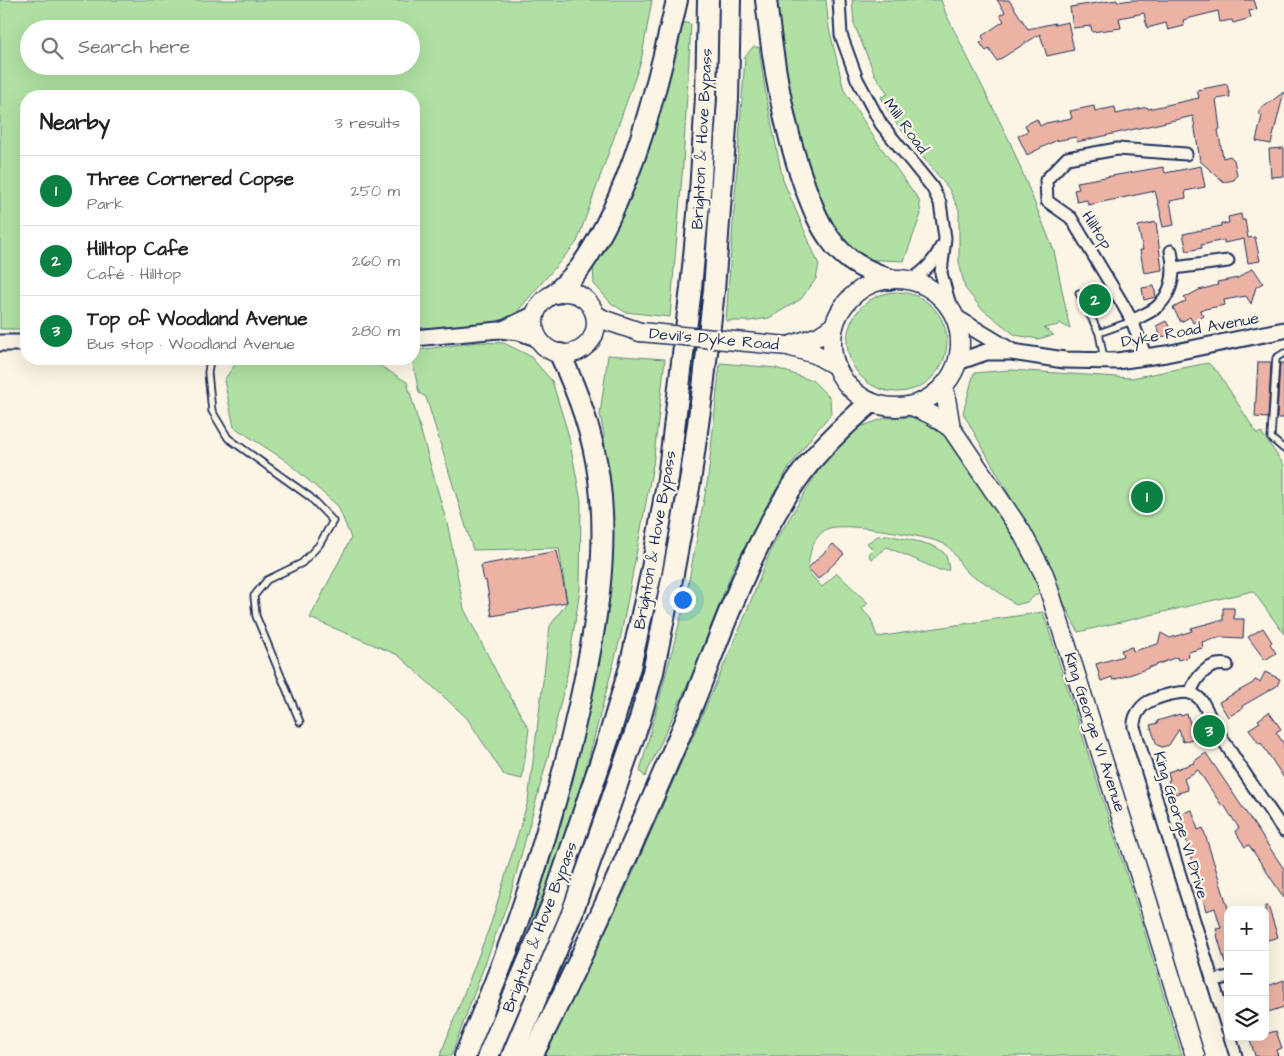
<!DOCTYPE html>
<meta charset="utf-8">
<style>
:root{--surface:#fff;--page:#f6f6f6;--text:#222;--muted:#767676;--line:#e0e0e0;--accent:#0b8043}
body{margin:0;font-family:"Architects Daughter",sans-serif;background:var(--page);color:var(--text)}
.controls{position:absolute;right:15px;bottom:15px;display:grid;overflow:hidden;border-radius:10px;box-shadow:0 5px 20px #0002}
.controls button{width:45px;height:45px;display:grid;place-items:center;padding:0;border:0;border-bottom:1px solid var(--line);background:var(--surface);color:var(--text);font:25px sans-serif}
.you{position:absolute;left:682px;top:599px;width:18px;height:18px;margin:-12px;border:4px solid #fff;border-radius:50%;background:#1a73e8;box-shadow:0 0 0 8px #1a73e833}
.badge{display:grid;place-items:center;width:32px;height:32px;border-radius:50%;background:var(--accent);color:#fff;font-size:16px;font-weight:700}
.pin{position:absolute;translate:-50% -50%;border:2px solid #fff;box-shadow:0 1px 5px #0006}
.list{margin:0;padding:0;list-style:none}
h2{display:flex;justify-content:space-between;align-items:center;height:65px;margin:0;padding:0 20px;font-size:21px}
h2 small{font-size:16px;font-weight:400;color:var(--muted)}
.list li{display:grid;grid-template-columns:32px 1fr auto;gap:15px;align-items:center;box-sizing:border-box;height:70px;padding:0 20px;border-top:1px solid var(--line)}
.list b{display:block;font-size:19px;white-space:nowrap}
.list p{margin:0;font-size:16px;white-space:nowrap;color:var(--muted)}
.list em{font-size:16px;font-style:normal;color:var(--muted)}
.icon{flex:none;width:28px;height:28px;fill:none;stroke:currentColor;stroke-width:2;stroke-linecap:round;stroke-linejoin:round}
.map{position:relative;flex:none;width:1284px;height:1056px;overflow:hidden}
.search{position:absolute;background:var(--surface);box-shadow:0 5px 20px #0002;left:20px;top:20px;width:400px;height:55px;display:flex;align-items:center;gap:12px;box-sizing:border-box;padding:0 18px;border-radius:28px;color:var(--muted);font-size:19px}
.panel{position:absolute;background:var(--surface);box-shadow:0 5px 20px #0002;left:20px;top:90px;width:400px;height:275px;border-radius:20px}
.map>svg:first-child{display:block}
.green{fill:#b0e1a2;stroke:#668880;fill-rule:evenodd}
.building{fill:#ecb3a5;stroke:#1b2f5e}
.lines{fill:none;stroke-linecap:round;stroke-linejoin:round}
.lane-casing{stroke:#1b2f5e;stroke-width:9}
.street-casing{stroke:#1b2f5e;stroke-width:15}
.secondary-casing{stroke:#1b2f5e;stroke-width:19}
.primary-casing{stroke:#1b2f5e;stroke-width:21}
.highway-casing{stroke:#1b2f5e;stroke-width:24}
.lane{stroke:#fcf5e5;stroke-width:5.5}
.street{stroke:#fcf5e5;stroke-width:11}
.secondary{stroke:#fcf5e5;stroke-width:15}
.primary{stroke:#fcf5e5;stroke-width:18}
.highway{stroke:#fcf5e5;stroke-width:20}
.primary-bridge-casing{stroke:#1b2f5e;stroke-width:21;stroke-linecap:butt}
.primary-bridge{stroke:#fcf5e5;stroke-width:18}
.labels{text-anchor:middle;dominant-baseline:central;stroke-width:4.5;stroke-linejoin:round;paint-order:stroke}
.street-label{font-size:16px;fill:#1b2f5e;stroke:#fcf5e5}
</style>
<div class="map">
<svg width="1284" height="1056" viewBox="0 0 1284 1056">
<rect width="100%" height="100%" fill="#fcf5e5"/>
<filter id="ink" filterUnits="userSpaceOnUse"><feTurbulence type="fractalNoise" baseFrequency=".02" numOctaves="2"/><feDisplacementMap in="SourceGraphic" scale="10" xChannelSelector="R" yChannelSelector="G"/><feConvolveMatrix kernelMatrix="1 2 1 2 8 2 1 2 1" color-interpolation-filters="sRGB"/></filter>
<g filter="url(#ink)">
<g class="green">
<path d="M0 0H652L641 61 577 242 508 322 451 327 414 328V96H26V329H0ZM29 29H411V66H29Z"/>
<path d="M775 0H826L829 28 844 90 875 139 919 200 921 214 904 261 859 259 826 217 796 135 779 52Z"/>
<path d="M852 0H941L946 14 1010 142 1054 251 1070 329 1060 323 1059 325 1044 328 1054 335 1038 339 1015 335 981 308 965 288 959 262V210L949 189 892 118 881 97 888 94 875 75 854 24Z"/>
<path d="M677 21 691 24 683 164 670 317 625 312 611 303 594 284 593 265Z"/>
<path d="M753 47H759L766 96 783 180 819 265 816 279 801 299 769 318 750 321H726L745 57Z"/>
<circle cx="897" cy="342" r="50"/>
<path d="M478 342 504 343 530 356 552 381 568 433 581 501 580 589 567 675 548 757 510 896 451 1056H440L491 923 528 801 550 626 567 602 559 548 473 550 426 397 419 393 412 359H414L417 350Z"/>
<path d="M608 355 665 359 653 465 621 635 584 776 546 888 522 943 518 939 611 530 604 435 600 414Z"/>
<path d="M239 359H279L377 364 407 382 448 527 464 609 499 677 529 729 522 779 504 775 467 718 398 655 310 618 351 538 338 506 285 460 234 427 224 380Z"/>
<path d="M720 363 776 368 813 381 830 398 831 414 816 431 788 469 734 567 692 675 645 777 640 771 685 602 708 478Z"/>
<path d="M1208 363 1218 372 1257 434 1261 432 1284 465V634L1253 591 1078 632 1023 519 963 413 974 373 1011 370 1132 378Z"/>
<path d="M910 417 930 422 944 433 1021 543 1043 592 1038 593 1027 602 1016 605C1005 597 994 588 982 581 977 578 972 577 968 573 959 565 954 549 944 544 929 536 841 521 827 529 811 538 809 555 808 572L822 587 837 573 868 603 862 609 871 619 877 637 1043 612 1136 904 1182 1056H545L630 880 741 626 772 547 818 471 841 440 857 428 885 418Z"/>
<path d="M888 535C902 539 931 542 942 551 948 556 948 564 949 570H939L887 547 872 559 870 558 869 554 873 550 867 543 878 536Z"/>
</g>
<g class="building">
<path d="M997 0H1009L1028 29 1055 23 1054 25 1068 22 1074 50 1047 56 1040 34 997 61 989 49 986 51 980 43 984 40 982 36 1004 21 1000 15 1005 12Z"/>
<path d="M1117 0V2L1132 0H1254L1257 9 1249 11 1251 18 1233 23 1232 20 1220 22 1218 11 1183 20 1184 26 1168 30 1166 23 1147 28 1144 13 1119 18 1121 28 1092 32 1091 26 1073 28 1070 7Z"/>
<path d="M1227 84 1230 97 1216 99 1220 129 1218 130 1223 158 1230 156 1234 160 1237 175 1234 180 1224 182 1200 161 1193 116 1077 142 1076 137 1055 141 1027 155 1018 136 1028 131 1025 125 1037 119 1040 126 1046 123 1072 118 1070 111 1094 106 1095 111 1115 107 1116 114 1147 107 1148 109 1199 98 1197 90Z"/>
<path d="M1284 92 1271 144 1256 141 1262 116 1258 113 1262 108Z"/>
<path d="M1284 148V176L1271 177 1269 149Z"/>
<path d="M1201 166 1205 187 1185 191 1186 198 1170 201 1174 225 1163 227 1160 214H1161L1155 191 1088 205 1087 200 1077 202 1074 190 1079 189 1077 182 1163 167 1165 173Z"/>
<path d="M1241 214 1242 220H1245L1248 238 1255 237 1260 261 1248 263 1244 239 1224 243V240L1201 245 1202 248 1187 251 1183 234 1221 226V224L1229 223 1228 217Z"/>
<path d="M1156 222 1162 270 1144 273 1140 250H1143L1138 226Z"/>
<path d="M1253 268 1263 283 1256 287 1251 304 1246 296 1224 300 1225 305 1200 310 1204 316 1193 323 1190 317 1181 322 1173 308 1186 301 1184 298 1199 290 1218 285 1217 282 1238 278Z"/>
<path d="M1154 286 1156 297 1144 300 1142 288Z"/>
<path d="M1096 289 1105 305 1093 311 1085 295Z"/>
<path d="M1166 321 1172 332 1162 338 1156 326Z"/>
<path d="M1258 362H1271L1268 418 1255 417Z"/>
<path d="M1280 363H1284V418H1277Z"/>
<path d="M833 544 844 554 818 579 808 568Z"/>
<path d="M557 551 567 602 492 616 486 580 484 581 481 565Z"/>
<path d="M1223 608H1234V619H1244L1243 638 1222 637 1202 642 1203 648 1188 652 1189 657 1178 660 1177 657 1135 673 1113 680 1112 677 1101 681 1096 664 1123 656 1121 650 1132 647 1133 651 1158 644 1161 633 1170 638 1192 631 1191 628 1217 621H1223Z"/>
<path d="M1263 628 1272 642 1270 644 1276 653 1265 660 1248 637Z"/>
<path d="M1265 672 1280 679 1277 686 1242 706 1243 708 1228 717 1219 702 1253 683 1255 680 1260 682Z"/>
<path d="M1269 712 1281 729 1276 732 1284 744V778L1261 743 1259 744 1249 729 1260 722 1258 720Z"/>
<path d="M1180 714 1181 716 1187 714 1195 738 1183 742 1179 729 1169 745 1162 747 1157 745 1150 725 1158 723 1157 721Z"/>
<path d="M1206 753 1284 869V898L1249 845 1245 847 1235 831 1239 828 1224 805 1222 806 1198 770 1184 779 1188 790 1172 795 1168 781 1170 780 1168 772 1194 763 1193 762Z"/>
<path d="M1192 810 1198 830 1203 828 1228 908V962L1225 963 1217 935 1218 934 1216 929 1221 928 1215 908 1206 911 1197 875 1178 814Z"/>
<path d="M1265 906H1268L1278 937 1265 941Z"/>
<path d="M1284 980V1007L1265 1013V987Z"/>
<path d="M1276 1031 1282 1048 1276 1050 1278 1056H1255L1249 1037H1265V1034Z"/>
</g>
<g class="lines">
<g class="lane-casing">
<g id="lane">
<path d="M1079 293 1099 333 1104 359"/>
<path d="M1099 333 1132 321"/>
<path d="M1284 353 1276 358 1271 438 1284 449"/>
<path d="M210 359 208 373 212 411 228 438 310 497 333 521 319 545 302 563 267 580 254 596 256 616 300 722"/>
</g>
</g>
<g class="street-casing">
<g id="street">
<path d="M839 0 841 35 857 79 881 124 932 187 940 203 945 238 941 273 951 309"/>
<path d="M1174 268 1228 261"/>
<path d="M911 280C925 271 934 262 941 247"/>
<path d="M1132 321C1140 316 1153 312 1159 305 1174 290 1175 270 1171 251"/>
<path d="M1146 357 1132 321 1122 303 1071 218 1047 201 1046 180 1067 158 1117 149 1186 154"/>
<path d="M1190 693C1196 677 1208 662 1227 665"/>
<path d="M1212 981 1228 977"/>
<path d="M1228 1030 1134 727C1133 717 1140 707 1148 702 1158 697 1183 689 1193 694 1204 699 1207 712 1212 722 1234 759 1259 795 1284 831"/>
<path d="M1230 1037 1236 1056"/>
</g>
</g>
<g class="secondary-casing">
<g id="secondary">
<path d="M955 317 1011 351"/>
<path d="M503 329 535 314"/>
<path d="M414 338 499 330 519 332 539 339"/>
<path d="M0 343H26"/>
<path d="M958 362 986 352H1012L1064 360 1117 361 1166 354 1284 330"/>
</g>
</g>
<g class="primary-casing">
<g id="primary">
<circle cx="896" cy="343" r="64"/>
<circle cx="565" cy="323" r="31"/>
<path d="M596 315 605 320 640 332"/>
<path d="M788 346 815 354 835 365"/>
<path d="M788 346 819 336 834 326"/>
<path d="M944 386 951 428 1021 531 1044 574 1144 889 1195 1056"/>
<path d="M912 406 932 415 951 428"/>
</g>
</g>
<g class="highway-casing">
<g id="highway">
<path d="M766 0C773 63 783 127 805 187 812 205 818 223 830 239 845 261 865 270 889 279"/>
<path d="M556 293C564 285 573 277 580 268 632 194 657 88 677 0"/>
<path d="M465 1056C482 1013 501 970 516 926 543 851 564 774 581 697 596 626 609 552 599 479 593 433 579 396 560 354"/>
<path d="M488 1056 552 905 609 737 630 667 651 574 668 478 691 288 700 193 706 97 708 0"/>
<path d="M512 1056 572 913 640 719 653 672 672 579 690 482 703 388 714 290 728 99 730 0"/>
<path d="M532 1056C588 947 637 835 685 723 721 638 748 545 804 470 823 445 846 424 870 403"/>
</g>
</g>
<use href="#lane" class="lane"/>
<use href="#street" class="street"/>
<use href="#secondary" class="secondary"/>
<use href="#primary" class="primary"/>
<use href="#highway" class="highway"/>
<g class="primary-bridge-casing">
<path id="primary-bridge" d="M640 332 788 346"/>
</g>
<use href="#primary-bridge" class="primary-bridge"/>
</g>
</g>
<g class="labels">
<g class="street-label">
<text transform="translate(906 126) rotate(54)">Mill Road</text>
<text transform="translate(702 139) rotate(-87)">Brighton &amp; Hove Bypass</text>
<text transform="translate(1097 230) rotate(57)">Hilltop</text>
<text transform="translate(1190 330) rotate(-10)">Dyke Road Avenue</text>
<text transform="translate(714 339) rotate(5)">Devil's Dyke Road</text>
<text transform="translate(655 540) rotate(-80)">Brighton &amp; Hove Bypass</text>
<text transform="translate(1095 732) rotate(72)">King George VI Avenue</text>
<text transform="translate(1181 825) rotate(73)">King George VI Drive</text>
<text transform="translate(540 927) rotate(-69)">Brighton &amp; Hove Bypass</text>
</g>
</g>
</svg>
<div class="controls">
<button>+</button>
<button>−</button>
<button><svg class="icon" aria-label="layers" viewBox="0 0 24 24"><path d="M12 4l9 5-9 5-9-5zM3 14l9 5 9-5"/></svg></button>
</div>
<div class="you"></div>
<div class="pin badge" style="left:1147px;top:497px">1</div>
<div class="pin badge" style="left:1095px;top:300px">2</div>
<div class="pin badge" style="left:1209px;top:731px">3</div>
<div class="search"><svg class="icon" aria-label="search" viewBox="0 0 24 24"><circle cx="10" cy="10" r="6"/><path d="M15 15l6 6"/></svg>Search here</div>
<section class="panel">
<h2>Nearby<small>3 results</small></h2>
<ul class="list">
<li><span class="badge">1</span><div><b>Three Cornered Copse</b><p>Park</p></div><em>250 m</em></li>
<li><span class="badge">2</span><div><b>Hilltop Cafe</b><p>Café · Hilltop</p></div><em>260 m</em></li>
<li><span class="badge">3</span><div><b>Top of Woodland Avenue</b><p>Bus stop · Woodland Avenue</p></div><em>280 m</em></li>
</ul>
</section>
</div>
